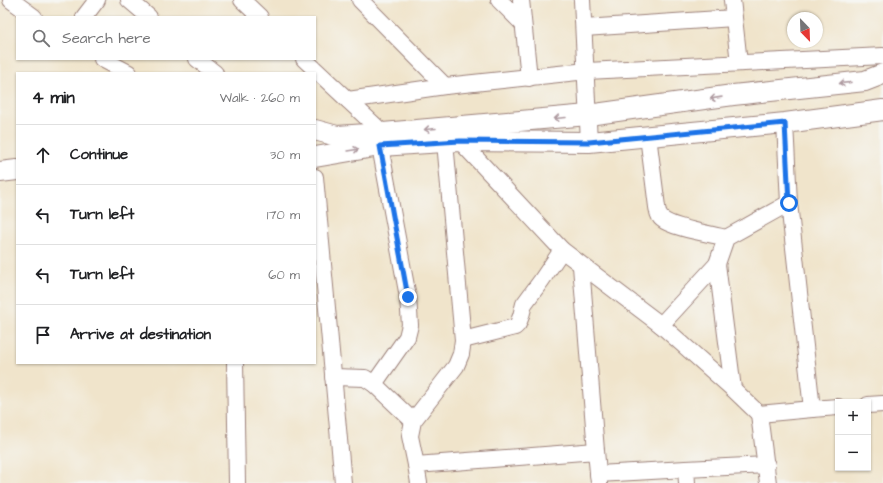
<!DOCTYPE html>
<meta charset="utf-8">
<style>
:root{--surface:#fff;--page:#f2f2f2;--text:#202124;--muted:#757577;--line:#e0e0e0}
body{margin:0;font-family:"Architects Daughter",sans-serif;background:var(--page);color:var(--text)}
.controls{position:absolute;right:12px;bottom:12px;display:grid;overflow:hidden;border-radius:0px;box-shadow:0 1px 3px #0004}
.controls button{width:36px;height:36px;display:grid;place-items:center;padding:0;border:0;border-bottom:1px solid var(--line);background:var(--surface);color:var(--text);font:20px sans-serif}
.compass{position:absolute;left:787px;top:12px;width:36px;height:36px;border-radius:50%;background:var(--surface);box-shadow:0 1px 3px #0004;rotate:157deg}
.stop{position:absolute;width:12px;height:12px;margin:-9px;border:3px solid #1a73e8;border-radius:50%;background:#fff}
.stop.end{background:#1a73e8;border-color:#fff;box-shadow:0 1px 4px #0008}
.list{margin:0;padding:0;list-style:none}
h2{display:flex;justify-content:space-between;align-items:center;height:52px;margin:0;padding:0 16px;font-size:17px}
h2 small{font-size:13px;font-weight:400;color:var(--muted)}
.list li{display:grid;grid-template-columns:26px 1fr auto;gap:12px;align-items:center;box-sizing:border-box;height:60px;padding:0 16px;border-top:1px solid var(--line)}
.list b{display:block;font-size:15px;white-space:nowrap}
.list em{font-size:13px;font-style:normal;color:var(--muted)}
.icon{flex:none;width:22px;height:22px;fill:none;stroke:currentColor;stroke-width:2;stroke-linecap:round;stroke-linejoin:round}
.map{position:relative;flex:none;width:883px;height:483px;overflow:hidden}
.search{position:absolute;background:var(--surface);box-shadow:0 1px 3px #0004;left:16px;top:16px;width:300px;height:44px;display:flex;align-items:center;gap:10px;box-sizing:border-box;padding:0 14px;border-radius:0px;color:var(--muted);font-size:15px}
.panel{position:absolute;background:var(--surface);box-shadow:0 1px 3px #0004;left:16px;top:72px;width:300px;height:292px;border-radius:0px}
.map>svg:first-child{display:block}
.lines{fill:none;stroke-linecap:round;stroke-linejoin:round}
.minor-casing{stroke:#9d827b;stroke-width:18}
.major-casing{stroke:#9d827b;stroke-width:22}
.minor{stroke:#fff;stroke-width:16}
.major{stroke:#fff;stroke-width:20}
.oneway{stroke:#ae9aa0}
.route{stroke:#1a73e8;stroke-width:5}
</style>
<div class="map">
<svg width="883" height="483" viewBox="0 0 883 483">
<rect width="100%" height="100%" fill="#f6f6f2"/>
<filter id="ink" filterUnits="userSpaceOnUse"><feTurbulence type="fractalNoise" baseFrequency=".025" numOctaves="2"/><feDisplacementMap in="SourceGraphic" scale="8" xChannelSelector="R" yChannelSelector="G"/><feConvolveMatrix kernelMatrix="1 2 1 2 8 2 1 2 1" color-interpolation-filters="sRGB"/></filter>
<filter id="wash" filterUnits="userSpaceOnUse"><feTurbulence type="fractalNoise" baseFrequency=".012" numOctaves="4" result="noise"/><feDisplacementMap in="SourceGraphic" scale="16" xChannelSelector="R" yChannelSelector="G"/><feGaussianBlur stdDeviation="0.9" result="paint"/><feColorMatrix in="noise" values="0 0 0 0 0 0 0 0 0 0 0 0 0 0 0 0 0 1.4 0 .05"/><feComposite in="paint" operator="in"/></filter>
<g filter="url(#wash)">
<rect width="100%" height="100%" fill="#f0e4cb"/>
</g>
<g filter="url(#ink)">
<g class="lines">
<g class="minor-casing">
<g id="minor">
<path d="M11 0 34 17"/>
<path d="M129 0 149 17"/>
<path d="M242 0 260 17"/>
<path d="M360 0 445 86"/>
<path d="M499 0 523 24"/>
<path d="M521 0 529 78"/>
<path d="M582 0 589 142"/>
<path d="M732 0 739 63"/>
<path d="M84 17 97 0"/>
<path d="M584 28 734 18"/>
<path d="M102 59 129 73"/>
<path d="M197 59 215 73"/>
<path d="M304 59 383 133"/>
<path d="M348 100 445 86 587 71 883 56"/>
<path d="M648 136 657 207C658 212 658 216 662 219 672 228 711 234 726 238"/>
<path d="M460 141 562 250 661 325 733 389 759 414"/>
<path d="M315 177 343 483"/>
<path d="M717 264 733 389"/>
<path d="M581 266 596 451"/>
<path d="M661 325 717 264 726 238 789 203"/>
<path d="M463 340 515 327 518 324 521 316 524 304 541 281 562 250"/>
<path d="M235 363 237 483"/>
<path d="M333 377 365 378 374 384 413 421"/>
<path d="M374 384 407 337 410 325 408 297 380 146"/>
<path d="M868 405 883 404"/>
<path d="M812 409 838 407"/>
<path d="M416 465 410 436 413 421 456 366 461 354 463 340 445 142"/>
<path d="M598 474 686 469"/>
<path d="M419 483 416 465 596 451 599 483"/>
<path d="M687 483 686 469 767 465"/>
<path d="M768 483 759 414 812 409 789 203 785 123"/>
</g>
</g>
<g class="major-casing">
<g id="major">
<path d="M315 130 337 136 383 133 588 115 733 95 865 81 883 74"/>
<path d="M315 157 380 146 460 141 589 142 785 123 883 110"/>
<path d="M0 172 17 170"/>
</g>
</g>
<use href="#minor" class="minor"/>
<use href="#major" class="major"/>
</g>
<defs><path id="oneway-shaft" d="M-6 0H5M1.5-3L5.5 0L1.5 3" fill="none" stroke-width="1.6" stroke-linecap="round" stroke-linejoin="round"/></defs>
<g class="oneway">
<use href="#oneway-shaft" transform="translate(845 83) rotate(174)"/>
<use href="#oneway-shaft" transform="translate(716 98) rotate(172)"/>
<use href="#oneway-shaft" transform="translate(560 118) rotate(175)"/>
<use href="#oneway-shaft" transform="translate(430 129) rotate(175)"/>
<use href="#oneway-shaft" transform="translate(353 150) rotate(-9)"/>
</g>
</g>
<g class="lines" filter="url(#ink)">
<path class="route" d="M408 297 380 146 460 141 589 142 785 123 789 203"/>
</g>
</svg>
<div class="controls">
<button>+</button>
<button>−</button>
</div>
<svg class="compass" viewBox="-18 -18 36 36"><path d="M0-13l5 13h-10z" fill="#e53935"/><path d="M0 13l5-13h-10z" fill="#757577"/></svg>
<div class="stop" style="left:789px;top:203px"></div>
<div class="stop end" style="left:408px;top:297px"></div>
<div class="search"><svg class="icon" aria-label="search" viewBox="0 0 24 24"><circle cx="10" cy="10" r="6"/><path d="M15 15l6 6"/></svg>Search here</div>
<section class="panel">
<h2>4 min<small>Walk · 260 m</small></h2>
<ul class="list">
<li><svg class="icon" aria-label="ahead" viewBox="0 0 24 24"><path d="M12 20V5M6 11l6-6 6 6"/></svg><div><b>Continue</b></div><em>30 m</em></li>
<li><svg class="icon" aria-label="left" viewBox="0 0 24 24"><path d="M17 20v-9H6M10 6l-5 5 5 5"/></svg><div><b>Turn left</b></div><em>170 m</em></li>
<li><svg class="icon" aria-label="left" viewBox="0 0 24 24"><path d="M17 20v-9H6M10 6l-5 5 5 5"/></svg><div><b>Turn left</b></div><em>60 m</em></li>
<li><svg class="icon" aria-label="arrive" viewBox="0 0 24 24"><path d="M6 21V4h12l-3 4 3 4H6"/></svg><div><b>Arrive at destination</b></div></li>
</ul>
</section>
</div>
